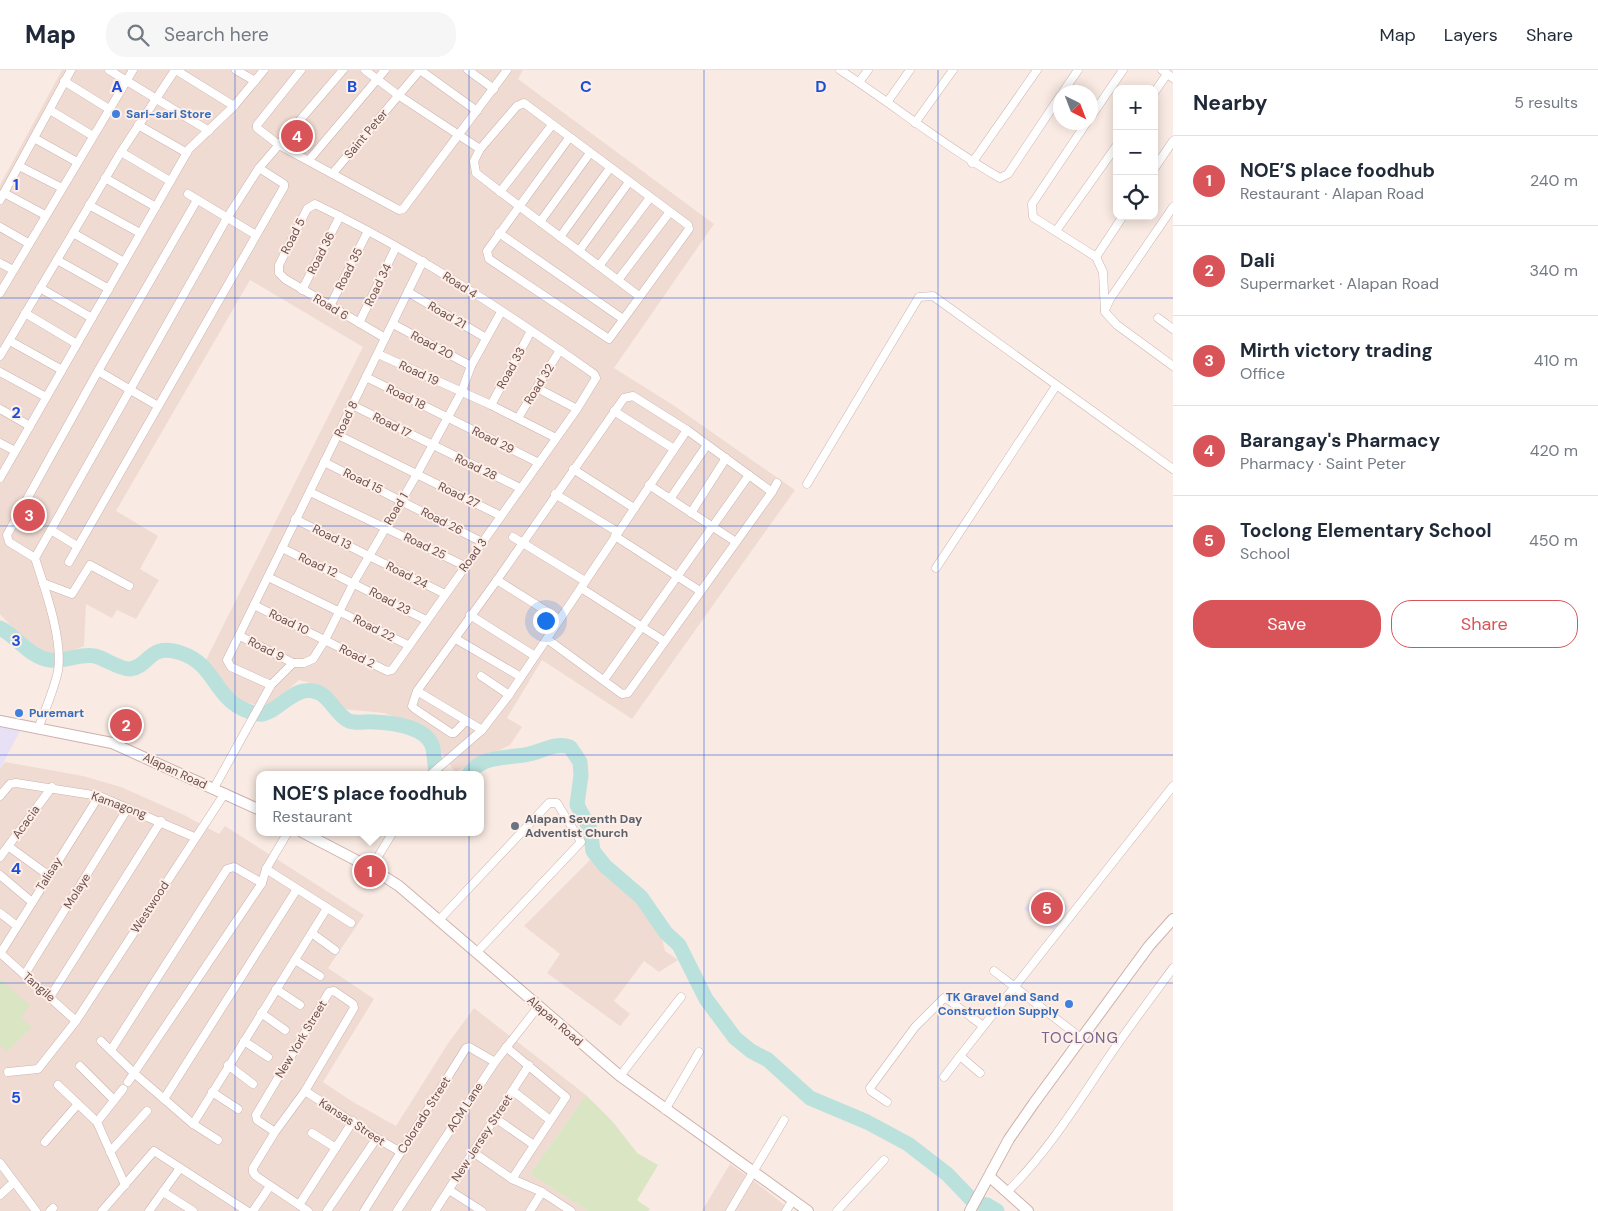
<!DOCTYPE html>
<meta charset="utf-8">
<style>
:root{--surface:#fff;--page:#f6f6f7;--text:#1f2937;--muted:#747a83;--line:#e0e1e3;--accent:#d85459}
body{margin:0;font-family:"DM Sans",sans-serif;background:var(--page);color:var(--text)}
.controls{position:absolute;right:15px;top:15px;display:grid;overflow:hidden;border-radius:10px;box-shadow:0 2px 12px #0003}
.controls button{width:45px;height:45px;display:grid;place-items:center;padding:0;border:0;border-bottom:1px solid var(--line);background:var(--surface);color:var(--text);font:25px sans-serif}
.compass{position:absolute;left:1053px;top:15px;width:45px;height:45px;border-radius:50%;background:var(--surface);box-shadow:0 2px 12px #0003;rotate:138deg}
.you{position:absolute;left:545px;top:550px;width:18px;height:18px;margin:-12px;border:4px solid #fff;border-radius:50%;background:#1a73e8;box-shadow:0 0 0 8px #1a73e833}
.badge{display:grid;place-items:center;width:32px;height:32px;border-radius:50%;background:var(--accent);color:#fff;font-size:16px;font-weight:700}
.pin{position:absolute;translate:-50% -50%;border:2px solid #fff;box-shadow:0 1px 5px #0006}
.popup{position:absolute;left:256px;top:701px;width:228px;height:65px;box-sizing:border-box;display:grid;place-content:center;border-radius:10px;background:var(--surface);filter:drop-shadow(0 1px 4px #0005);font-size:16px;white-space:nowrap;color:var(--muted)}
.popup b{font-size:19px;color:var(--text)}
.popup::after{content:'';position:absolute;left:50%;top:100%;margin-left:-10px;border:10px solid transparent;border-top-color:var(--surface)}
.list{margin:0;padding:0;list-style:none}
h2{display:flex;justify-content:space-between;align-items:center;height:65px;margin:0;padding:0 20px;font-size:21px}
h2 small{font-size:16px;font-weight:400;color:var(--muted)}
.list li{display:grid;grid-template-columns:32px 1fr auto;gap:15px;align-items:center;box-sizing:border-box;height:90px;padding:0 20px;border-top:1px solid var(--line)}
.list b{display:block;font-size:19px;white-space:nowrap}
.list p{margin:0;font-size:16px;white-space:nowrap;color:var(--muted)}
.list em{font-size:16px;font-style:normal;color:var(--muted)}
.actions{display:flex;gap:10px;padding:15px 20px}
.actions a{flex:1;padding:11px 0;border:1px solid var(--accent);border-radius:20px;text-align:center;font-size:18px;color:var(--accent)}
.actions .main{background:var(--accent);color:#fff}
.icon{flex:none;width:28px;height:28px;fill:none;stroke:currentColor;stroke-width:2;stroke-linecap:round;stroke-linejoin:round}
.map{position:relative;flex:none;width:1173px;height:1141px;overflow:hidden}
header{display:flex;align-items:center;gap:30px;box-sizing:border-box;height:70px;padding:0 25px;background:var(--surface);border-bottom:1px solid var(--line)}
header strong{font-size:24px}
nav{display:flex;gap:28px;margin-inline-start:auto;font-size:18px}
.search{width:350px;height:45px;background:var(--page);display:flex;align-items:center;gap:12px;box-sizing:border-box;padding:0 18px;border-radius:20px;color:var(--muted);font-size:19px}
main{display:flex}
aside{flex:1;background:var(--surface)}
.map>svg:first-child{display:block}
.residential{fill:#f0dbd2}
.education{fill:#e8e0f5}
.green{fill:#dae5c3}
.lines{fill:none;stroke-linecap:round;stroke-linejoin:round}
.river{stroke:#bae1dc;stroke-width:15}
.street-casing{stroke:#cbb3ae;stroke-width:9}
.secondary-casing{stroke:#ceb1ab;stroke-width:12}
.street{stroke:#fff;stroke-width:8}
.secondary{stroke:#fff;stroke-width:10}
.grid{fill:none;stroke:#1d4ed8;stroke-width:1;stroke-opacity:0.55}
.shop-dot{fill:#3f7fe0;stroke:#fdefe8;stroke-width:2}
.worship-dot{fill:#6b7280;stroke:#fdefe8;stroke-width:2}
.labels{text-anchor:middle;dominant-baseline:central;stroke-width:4;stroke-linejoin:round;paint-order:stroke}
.shop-label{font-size:12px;font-weight:bold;fill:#366cbe;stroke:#fdefe8;text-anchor:start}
.street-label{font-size:12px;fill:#6e4f4c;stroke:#fdefe8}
.worship-label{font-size:12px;font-weight:bold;fill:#5b616d;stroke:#fdefe8;text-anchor:start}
.quarter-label{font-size:15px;letter-spacing:1px;fill:#74648b;stroke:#fdefe8}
.grid-label{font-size:16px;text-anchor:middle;font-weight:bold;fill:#1d4ed8;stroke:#fdefe8;stroke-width:4;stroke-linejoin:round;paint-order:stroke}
</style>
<header>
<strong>Map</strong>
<div class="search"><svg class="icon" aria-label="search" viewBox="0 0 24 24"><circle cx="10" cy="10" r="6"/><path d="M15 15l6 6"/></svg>Search here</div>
<nav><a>Map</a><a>Layers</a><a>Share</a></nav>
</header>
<main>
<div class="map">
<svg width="1173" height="1141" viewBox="0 0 1173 1141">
<rect width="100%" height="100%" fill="#f9ebe3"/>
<g class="residential">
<path d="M62 0H523L518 9 714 154 614 298 670 333 795 420 632 649 542 590 507 648 522 657 510 675 455 702 433 670 415 655 384 643 343 639 319 615 299 610 269 636 239 632 205 592 363 277 250 210 116 441 158 466 140 499 159 510 136 549 117 540 112 548 86 534 84 576 63 584H49L33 580 0 544V115Z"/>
<path d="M5 692 83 706 121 717 184 745 219 764 225 756 364 845 328 898 374 929 323 1012 353 1032 396 1056 447 975 474 938 586 1025 530 1104 588 1141H0V699Z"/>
<path d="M592 788 637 825 659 856 665 881 678 890 659 902 644 891 614 931 630 944 620 956 547 903 560 884 524 856Z"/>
<path d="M730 1094 754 1111 792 1141H702Z"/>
</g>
<g class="education">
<path d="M0 656 20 661 0 699Z"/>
<path d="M1041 817 1069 837 1053 860 1024 839Z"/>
</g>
<g class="green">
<path d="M0 909 30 935 21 948 32 957 7 982 0 975Z"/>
<path d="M586 1025 613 1052 637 1083 658 1095 637 1130 650 1139 648 1141H588L530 1104Z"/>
</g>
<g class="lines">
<g class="river">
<path d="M0 558C18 567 29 587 50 590 65 592 80 583 95 586 106 589 119 599 130 599 150 597 148 572 181 583 220 596 212 634 258 644 271 647 289 623 304 621 328 616 333 644 349 651 357 654 366 651 375 652 392 653 424 656 432 675 435 683 434 696 437 705"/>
<path d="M468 705C483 684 507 689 529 684 544 681 555 672 570 677L580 692 581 705 577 735 590 759 593 781 605 796 641 827 666 863 679 875 706 929 735 968 751 981 768 990 810 1028 867 1052 908 1074 947 1104 974 1132 987 1135 997 1141"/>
</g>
<g class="street-casing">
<g id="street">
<path d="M109 0 209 61"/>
<path d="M176 0 234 36"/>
<path d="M236 0 255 11"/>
<path d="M301 0 257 55V58L279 75 399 140 403 139 507 0"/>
<path d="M365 0 398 25 480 79"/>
<path d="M468 0 494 19"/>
<path d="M840 0C894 35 944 76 1000 108L1008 104 1060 26"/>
<path d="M1162 0 1173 8"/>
<path d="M64 11 109 39"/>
<path d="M859 12 868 0"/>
<path d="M1063 22 1078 0"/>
<path d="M1154 23 1167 4"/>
<path d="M888 31 910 0"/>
<path d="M50 40 93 66"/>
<path d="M1090 48 1123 0"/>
<path d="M1087 52 1032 134 1033 147 1096 187 1103 202 1105 242 1117 255 1173 296"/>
<path d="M915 53 953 0"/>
<path d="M138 55 187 83"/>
<path d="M34 68 77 92"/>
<path d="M569 68 487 181 489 189 609 269 689 159 688 155 524 33 517 36 480 79 474 91 476 103 519 136 639 226"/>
<path d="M121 82 170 111"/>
<path d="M309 90 385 0"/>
<path d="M972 93 1037 0"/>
<path d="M19 96 62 118"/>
<path d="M1154 99 1173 71"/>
<path d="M333 103 420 0 477 41"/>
<path d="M105 108 156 137"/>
<path d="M500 122 552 55"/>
<path d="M4 123 45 145"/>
<path d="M188 124 256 165"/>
<path d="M0 130 71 0"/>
<path d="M89 135 140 163"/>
<path d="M540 152 590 83"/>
<path d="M0 157 28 173"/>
<path d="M1056 161 1117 75"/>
<path d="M73 163 124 192"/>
<path d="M499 163 623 249"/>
<path d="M560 167 610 98"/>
<path d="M579 181 629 112"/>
<path d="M1096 187 1123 146"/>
<path d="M57 190 109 219"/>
<path d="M0 193 13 200"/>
<path d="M599 196 649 129"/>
<path d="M618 210 669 143"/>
<path d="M40 218 92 248"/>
<path d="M302 220 340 146"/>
<path d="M408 222 486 268"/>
<path d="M0 223 133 0"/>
<path d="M330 236 368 161"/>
<path d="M1105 240 1110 229 1173 137"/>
<path d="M25 243 77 274"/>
<path d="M1158 248 1173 259"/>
<path d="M359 253 396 177"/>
<path d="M393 254 471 296"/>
<path d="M10 271 62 300"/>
<path d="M378 284 491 335 556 368"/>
<path d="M0 286 121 82 175 0"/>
<path d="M98 301 158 336"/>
<path d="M0 302 46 327"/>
<path d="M366 307 539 393"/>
<path d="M537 318 577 339"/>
<path d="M352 335 520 418"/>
<path d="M491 335 531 261"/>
<path d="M0 339 30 356"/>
<path d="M614 341 674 379"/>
<path d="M518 348 560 280"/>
<path d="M338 365 501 446"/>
<path d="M0 373 15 381"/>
<path d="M324 392 482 472"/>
<path d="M573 399 634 438"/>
<path d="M0 408 189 79 234 36 264 0"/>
<path d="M807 414 919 227 933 226 1173 399"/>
<path d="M649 415 736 472"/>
<path d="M310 422 465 496"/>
<path d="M555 424 618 462"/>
<path d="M670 429 707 375"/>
<path d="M691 443 726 388"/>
<path d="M295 449 445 524"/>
<path d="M51 460 77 476"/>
<path d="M615 466 700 521"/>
<path d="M513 467 585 511"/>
<path d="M282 478 426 550"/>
<path d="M35 488 9 472 7 465 98 301 197 130"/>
<path d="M69 492 284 117V114L259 98"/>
<path d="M936 498 1056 316"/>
<path d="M268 507 408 575"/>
<path d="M497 510 559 549"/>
<path d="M43 513 72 524 90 495 129 516"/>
<path d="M581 518 664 571"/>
<path d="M254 535 387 601 392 600 577 339 596 308 594 304C505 241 413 181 315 134L307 139 279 195V203L285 209 385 268"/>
<path d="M470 545 535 586"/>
<path d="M240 566 293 593"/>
<path d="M456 569 521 607"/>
<path d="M547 569 622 624 628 623 772 422"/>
<path d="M481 606 509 625"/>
<path d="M604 610 749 405"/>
<path d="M271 615 231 597 227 590 423 191"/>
<path d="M417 621 412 636 415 639 451 663H454L465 652"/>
<path d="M38 659C45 640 54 620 58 601 63 569 45 519 35 488L227 148 259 98 343 0"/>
<path d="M482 660 417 621 497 510 624 328 633 326 687 360 772 422 777 413"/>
<path d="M430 705 482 660 509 625 687 360"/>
<path d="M214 718 271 615 293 593H304L313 589 325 570 354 512 417 404 461 323 471 296 501 242"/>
<path d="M0 726 10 714 16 713 99 726 194 767"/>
<path d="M8 776 48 805"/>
<path d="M0 787 52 717"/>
<path d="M371 798 393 762"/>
<path d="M266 799 351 853"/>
<path d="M0 805 32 832"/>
<path d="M0 843 17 856"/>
<path d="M439 850 549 733H557L581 772 477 882"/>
<path d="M313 864 335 880"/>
<path d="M0 883 76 951"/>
<path d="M0 884 99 726"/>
<path d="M295 890 320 906"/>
<path d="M994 901 1081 968"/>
<path d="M25 904 128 738"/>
<path d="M276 919 300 935"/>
<path d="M50 927 161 751"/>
<path d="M261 943 285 960"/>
<path d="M101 971 135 1004 193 1054 327 838"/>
<path d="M244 971 268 987"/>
<path d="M506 977 566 1027 512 1109"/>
<path d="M111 980 227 799 234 797 262 813"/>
<path d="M228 995 253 1014"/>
<path d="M80 996 114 1030"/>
<path d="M8 1002 38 999 76 951 225 723"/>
<path d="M980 1003 960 986 1173 716"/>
<path d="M620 1006 681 927"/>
<path d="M944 1007 960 986"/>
<path d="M128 1012 262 813 266 799 288 762"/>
<path d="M58 1015 97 1052 125 1115"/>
<path d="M305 1021C337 1041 367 1064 401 1082"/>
<path d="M513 1021 550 1050"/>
<path d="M212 1022 238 1039"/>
<path d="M164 1029 297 819"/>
<path d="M887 1032 871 1021 870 1018 915 957 944 928C948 928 976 951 983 956"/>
<path d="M665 1040 699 982"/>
<path d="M495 1048 534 1075"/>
<path d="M97 1052 123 1019"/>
<path d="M193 1054 218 1070"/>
<path d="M275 1062 257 1050 256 1045 329 922 334 921 353 934 354 938 305 1021 275 1062 253 1098V1102L256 1106 308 1141"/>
<path d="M312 1063 336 1078"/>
<path d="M45 1072 78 1034"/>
<path d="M110 1082 147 1041"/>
<path d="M473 1082 512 1109 542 1122"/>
<path d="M0 1093 36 1141"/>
<path d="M449 1120 482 1141"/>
<path d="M163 1122 193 1141"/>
<path d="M1007 1122C1047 1083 1077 1034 1108 988 1129 957 1151 928 1173 898"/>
<path d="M0 1125 14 1112"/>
<path d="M299 1135 353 1051"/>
<path d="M50 1141 53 1138"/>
<path d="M102 1141 154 1081 247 1141"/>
<path d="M149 1141 180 1098"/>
<path d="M253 1141 270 1116"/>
<path d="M327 1141 376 1069"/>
<path d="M364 1141 466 978 469 977 495 992"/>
<path d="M397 1141 495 992 538 937"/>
<path d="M435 1141 529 995"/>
<path d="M530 1141 542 1122 571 1141"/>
<path d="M730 1141 784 1050"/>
<path d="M786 1141 793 1130"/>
<path d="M837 1141 884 1090"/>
</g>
</g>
<g class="secondary-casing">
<g id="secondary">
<path d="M0 651 112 673 260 740"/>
<path d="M302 762 371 798 399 816 620 1006 808 1141"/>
<path d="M990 1107 1028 1141"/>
<path d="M970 1141 1009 1069 1034 1033 1149 876 1173 849"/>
</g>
</g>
<use href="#street" class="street"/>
<use href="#secondary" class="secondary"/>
</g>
<path class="grid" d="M235 0V1141M469 0V1141M704 0V1141M938 0V1141M0 228H1173M0 456H1173M0 685H1173M0 913H1173"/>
<g class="shop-dot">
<circle cx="116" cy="44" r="5"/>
<circle cx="19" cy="643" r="5"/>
<circle cx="1069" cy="934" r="5"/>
</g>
<circle class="worship-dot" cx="515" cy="756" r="5"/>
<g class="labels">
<g class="shop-label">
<text x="126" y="44">Sari-sari Store</text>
<text x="29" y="643">Puremart</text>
<text x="1059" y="927" text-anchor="end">TK Gravel and Sand<tspan x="1059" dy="14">Construction Supply</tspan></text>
</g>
<g class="street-label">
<text transform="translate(366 64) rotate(-50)">Saint Peter</text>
<text transform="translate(293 166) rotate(-63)">Road 5</text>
<text transform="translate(321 183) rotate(-63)">Road 36</text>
<text transform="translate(349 199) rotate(-63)">Road 35</text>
<text transform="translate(378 215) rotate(-64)">Road 34</text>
<text transform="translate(460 215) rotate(33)">Road 4</text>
<text transform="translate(331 237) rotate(31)">Road 6</text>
<text transform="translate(447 245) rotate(30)">Road 21</text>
<text transform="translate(432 275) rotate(28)">Road 20</text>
<text transform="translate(511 298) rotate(-61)">Road 33</text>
<text transform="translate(419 303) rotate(25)">Road 19</text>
<text transform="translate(539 314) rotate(-58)">Road 32</text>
<text transform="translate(406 327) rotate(26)">Road 18</text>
<text transform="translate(346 349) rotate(-64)">Road 8</text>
<text transform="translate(392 355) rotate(27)">Road 17</text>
<text transform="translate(493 370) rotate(27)">Road 29</text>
<text transform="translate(476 397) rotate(26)">Road 28</text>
<text transform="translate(363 411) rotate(26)">Road 15</text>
<text transform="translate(459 425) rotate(26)">Road 27</text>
<text transform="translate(396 439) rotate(-59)">Road 1</text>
<text transform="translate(442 451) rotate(27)">Road 26</text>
<text transform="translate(332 467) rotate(26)">Road 13</text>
<text transform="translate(425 476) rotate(26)">Road 25</text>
<text transform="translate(473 485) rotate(-54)">Road 3</text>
<text transform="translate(318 495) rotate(25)">Road 12</text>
<text transform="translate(407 505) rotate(27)">Road 24</text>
<text transform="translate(390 531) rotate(28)">Road 23</text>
<text transform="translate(289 552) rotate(26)">Road 10</text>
<text transform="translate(374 558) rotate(27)">Road 22</text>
<text transform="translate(266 579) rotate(27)">Road 9</text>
<text transform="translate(357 586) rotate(27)">Road 2</text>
<text transform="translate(175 701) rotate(25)">Alapan Road</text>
<text transform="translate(119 735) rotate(20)">Kamagong</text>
<text transform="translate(26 752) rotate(-54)">Acacia</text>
<text transform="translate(49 804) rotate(-58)">Talisay</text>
<text transform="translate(77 821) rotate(-58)">Molaye</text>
<text transform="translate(150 837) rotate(-57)">Westwood</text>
<text transform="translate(39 917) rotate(41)">Tangile</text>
<text transform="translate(555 951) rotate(41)">Alapan Road</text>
<text transform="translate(301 969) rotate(-59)">New York Street</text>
<text transform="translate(465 1037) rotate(-57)">ACM Lane</text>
<text transform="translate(424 1045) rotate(-58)">Colorado Street</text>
<text transform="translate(352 1052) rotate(33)">Kansas Street</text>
<text transform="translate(482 1068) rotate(-57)">New Jersey Street</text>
</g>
<g class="worship-label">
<text x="525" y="749">Alapan Seventh Day<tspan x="525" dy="14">Adventist Church</tspan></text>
</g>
<g class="quarter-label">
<text x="1080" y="968">TOCLONG</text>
</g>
</g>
<g class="grid-label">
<text x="117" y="22">A</text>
<text x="352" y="22">B</text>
<text x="586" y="22">C</text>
<text x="821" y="22">D</text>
<text x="16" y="120">1</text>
<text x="16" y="348">2</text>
<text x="16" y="576">3</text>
<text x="16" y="804">4</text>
<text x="16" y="1033">5</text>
</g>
</svg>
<div class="controls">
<button>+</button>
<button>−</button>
<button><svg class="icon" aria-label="locate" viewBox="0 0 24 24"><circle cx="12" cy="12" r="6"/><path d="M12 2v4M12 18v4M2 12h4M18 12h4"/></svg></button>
</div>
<svg class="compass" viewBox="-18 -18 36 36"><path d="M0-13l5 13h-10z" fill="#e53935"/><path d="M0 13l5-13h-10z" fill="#747a83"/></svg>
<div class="you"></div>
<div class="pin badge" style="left:370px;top:801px">1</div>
<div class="popup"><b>NOE’S place foodhub</b>Restaurant</div>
<div class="pin badge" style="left:126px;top:655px">2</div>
<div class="pin badge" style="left:29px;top:445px">3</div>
<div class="pin badge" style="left:297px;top:66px">4</div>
<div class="pin badge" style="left:1047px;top:838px">5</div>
</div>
<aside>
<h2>Nearby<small>5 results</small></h2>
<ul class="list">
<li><span class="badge">1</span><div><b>NOE’S place foodhub</b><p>Restaurant · Alapan Road</p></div><em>240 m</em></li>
<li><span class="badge">2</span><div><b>Dali</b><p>Supermarket · Alapan Road</p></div><em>340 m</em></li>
<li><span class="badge">3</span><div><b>Mirth victory trading</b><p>Office</p></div><em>410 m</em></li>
<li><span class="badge">4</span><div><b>Barangay's Pharmacy</b><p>Pharmacy · Saint Peter</p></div><em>420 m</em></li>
<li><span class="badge">5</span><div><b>Toclong Elementary School</b><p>School</p></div><em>450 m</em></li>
</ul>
<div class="actions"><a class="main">Save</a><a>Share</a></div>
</aside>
</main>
